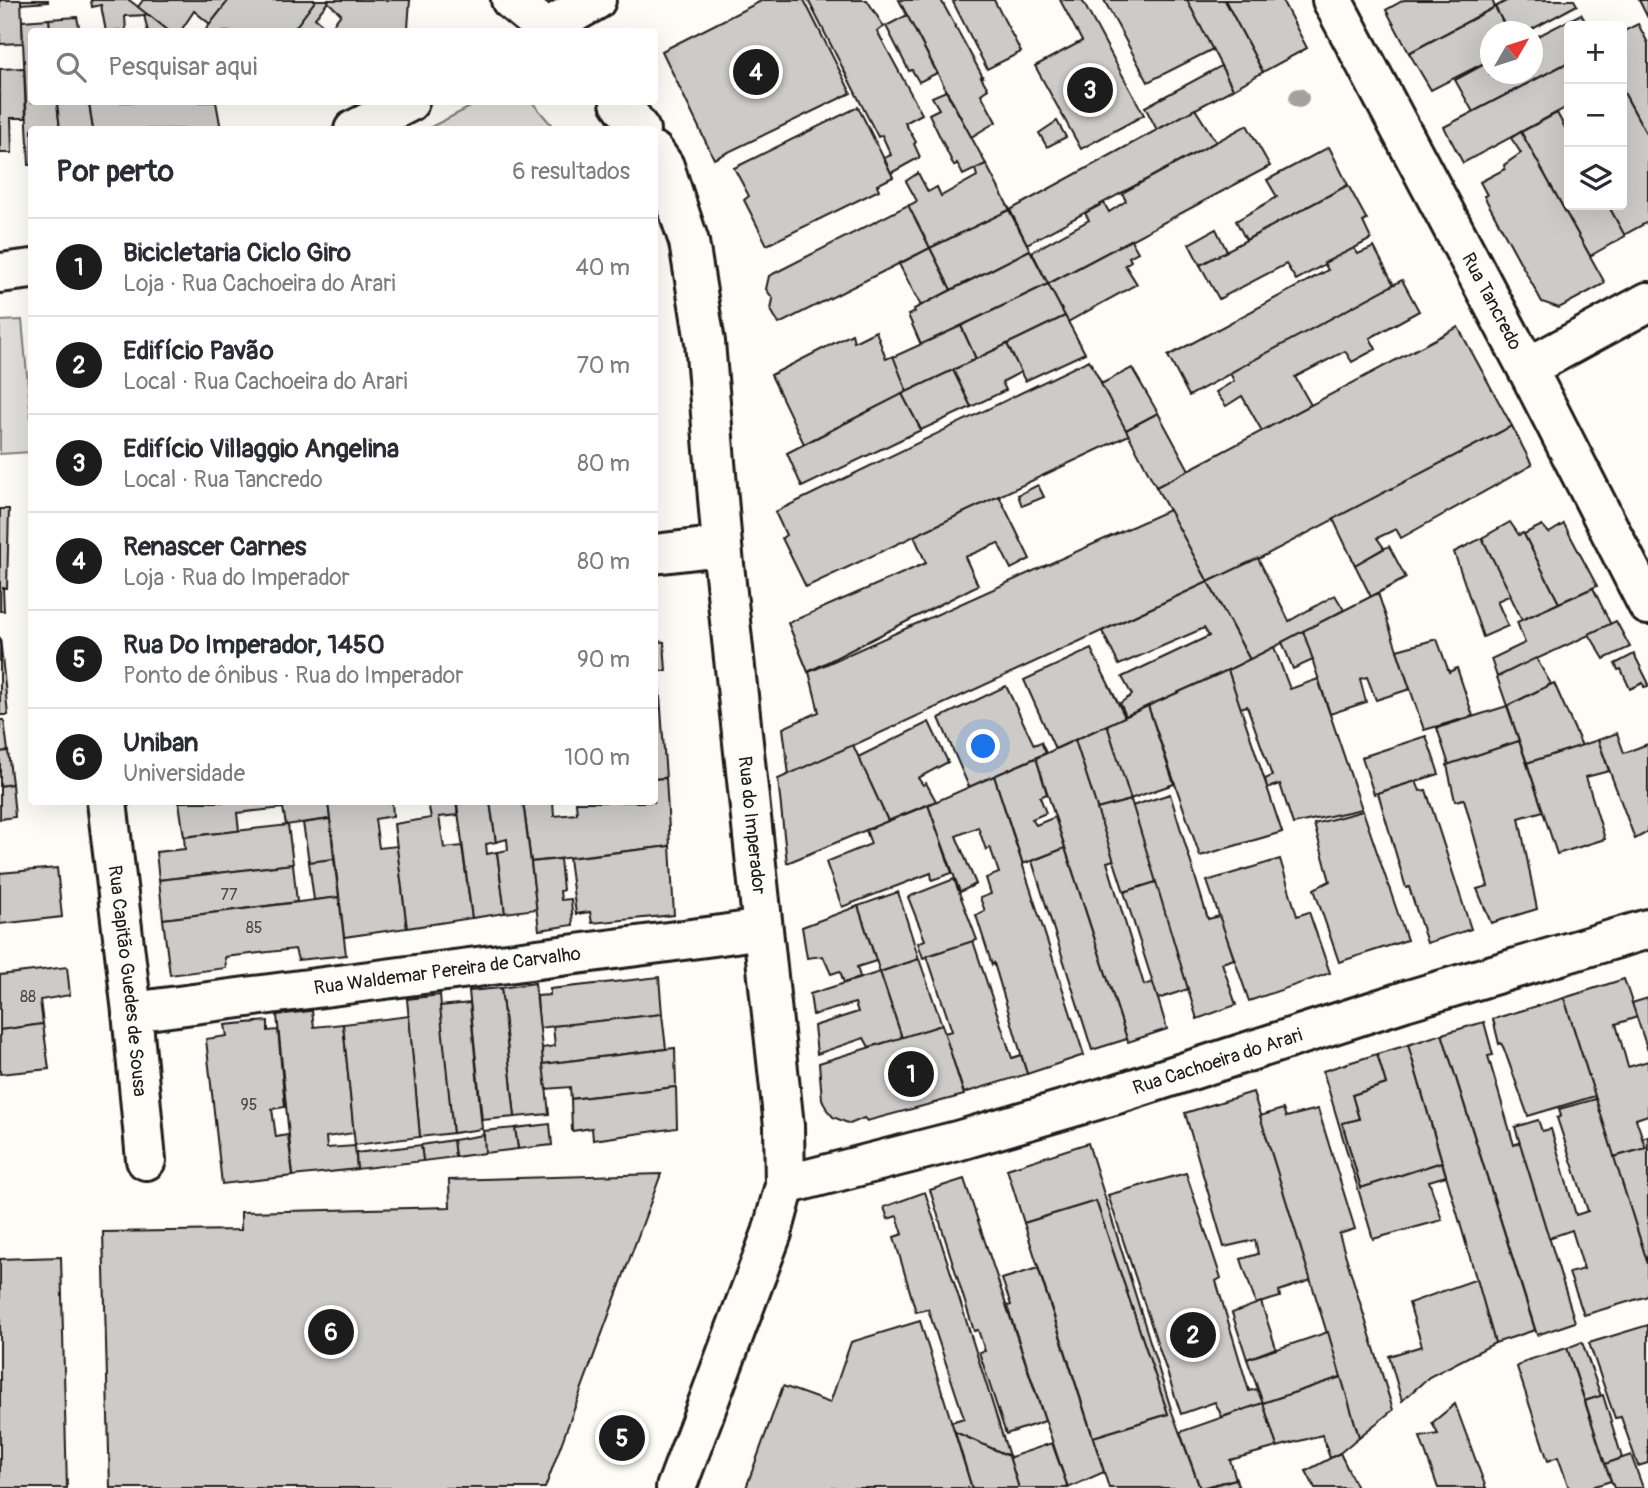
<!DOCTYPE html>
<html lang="pt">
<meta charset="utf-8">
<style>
:root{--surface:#fff;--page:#f7f7f7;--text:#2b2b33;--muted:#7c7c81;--line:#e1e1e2;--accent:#1c1c1c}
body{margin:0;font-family:Pangolin,sans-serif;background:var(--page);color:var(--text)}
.controls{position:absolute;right:21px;top:21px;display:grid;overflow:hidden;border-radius:7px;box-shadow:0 7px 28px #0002}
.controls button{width:63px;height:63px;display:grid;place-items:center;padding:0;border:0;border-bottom:2px solid var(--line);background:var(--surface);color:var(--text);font:35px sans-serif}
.compass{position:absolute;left:1480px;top:21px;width:63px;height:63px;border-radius:50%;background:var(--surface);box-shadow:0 7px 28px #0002;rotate:51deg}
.you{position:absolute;left:984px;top:747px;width:24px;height:24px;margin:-18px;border:5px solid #fff;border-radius:50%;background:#1a73e8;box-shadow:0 0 0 10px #1a73e833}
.badge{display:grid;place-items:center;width:46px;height:46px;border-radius:50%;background:var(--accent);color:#fff;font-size:23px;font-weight:700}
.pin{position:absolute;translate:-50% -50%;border:4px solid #fff;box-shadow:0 2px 7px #0006}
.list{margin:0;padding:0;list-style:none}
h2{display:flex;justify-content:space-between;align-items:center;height:91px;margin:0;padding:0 28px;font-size:30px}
h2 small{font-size:23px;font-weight:400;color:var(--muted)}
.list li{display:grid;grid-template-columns:46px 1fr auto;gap:21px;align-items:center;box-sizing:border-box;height:98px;padding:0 28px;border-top:2px solid var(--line)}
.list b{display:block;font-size:26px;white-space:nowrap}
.list p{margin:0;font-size:23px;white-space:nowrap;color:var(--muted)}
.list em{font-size:23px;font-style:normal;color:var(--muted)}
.icon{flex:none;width:38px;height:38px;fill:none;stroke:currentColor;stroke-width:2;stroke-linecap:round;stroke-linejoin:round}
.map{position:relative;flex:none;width:1648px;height:1488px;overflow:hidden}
.search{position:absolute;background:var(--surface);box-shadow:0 7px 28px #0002;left:28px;top:28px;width:630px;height:77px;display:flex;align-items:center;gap:18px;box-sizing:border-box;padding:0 24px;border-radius:7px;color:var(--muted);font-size:26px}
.panel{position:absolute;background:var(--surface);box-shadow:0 7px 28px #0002;left:28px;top:126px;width:630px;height:679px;border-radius:7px}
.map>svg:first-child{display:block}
.green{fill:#e0dfdb;stroke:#7e7e7c;stroke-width:2}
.building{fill:#cccbc8;stroke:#1c1c1c;stroke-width:2;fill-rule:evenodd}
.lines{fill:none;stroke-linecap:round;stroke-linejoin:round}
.minor-casing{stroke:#1c1c1c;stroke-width:44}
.minor{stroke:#fdfcf7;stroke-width:38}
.tree{fill:#a2a19e}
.labels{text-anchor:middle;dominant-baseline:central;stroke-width:6;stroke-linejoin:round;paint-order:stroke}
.number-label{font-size:16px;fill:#484847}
.street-label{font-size:19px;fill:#1c1c1c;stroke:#fdfcf7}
</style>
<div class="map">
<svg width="1648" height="1488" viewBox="0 0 1648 1488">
<rect width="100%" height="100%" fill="#fdfcf7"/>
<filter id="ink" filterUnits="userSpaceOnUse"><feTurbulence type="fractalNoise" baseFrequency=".0143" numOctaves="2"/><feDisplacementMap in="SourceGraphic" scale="14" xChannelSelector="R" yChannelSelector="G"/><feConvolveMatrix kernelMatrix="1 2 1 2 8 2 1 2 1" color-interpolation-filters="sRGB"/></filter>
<g filter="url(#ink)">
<g class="green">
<path d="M480 102H532L555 129H427Z"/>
<path d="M22 320 31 419V452L0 454V321Z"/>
</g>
<g class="building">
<path d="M0 0H21L23 43 0 44Z"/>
<path d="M21 0H48V2L21 4Z"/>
<path d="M91 0H129L149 15 125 16 126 32H119V30L106 32 101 5 92 7Z"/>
<path d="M143 0H229L210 24 194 11 180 32H170L138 7Z"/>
<path d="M229 0H316L292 32H204Z"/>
<path d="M316 0H410L408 28 406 32H292ZM328 2 341 14 329 30 315 18Z"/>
<path d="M763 0H804L851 93 714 159 662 51Z"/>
<path d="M808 0H867L884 27 877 31 922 114 905 123 916 142 914 144 920 157 891 173 884 158 891 155 882 135 878 137Z"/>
<path d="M899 0H941L983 77H981L988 89 981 94 996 122 971 137Z"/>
<path d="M957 0H994L1021 52 987 69 953 2Z"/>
<path d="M1060 0H1082L1144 115 1081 149 1035 66 1082 41Z"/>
<path d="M1104 0H1187L1213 49 1148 82Z"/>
<path d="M1187 0H1225L1263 72 1233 89Z"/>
<path d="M1225 0H1282L1307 48 1263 72Z"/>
<path d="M1404 0H1492L1495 7 1409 53 1386 10Z"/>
<path d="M1508 0H1574L1577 5 1527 32H1508L1495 7Z"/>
<path d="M1639 0H1648V18Z"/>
<path d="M1495 7 1508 32H1490V60L1431 90 1409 53Z"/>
<path d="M1581 14 1588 26H1569V62L1473 112 1455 80 1490 61V74H1532V39Z"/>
<path d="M144 15H149L170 32H148Z"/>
<path d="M907 15 937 73 919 82 912 70 909 71 886 26Z"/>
<path d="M77 17 80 32H50L49 19Z"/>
<path d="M49 19 50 32H32V102H57L60 130H32V165H29L22 21Z"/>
<path d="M1638 24 1648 43V137L1622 89V32Z"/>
<path d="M1569 62V106L1463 163 1444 127Z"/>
<path d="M1221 66 1233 89 1157 130 1145 107Z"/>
<path d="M24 68 26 118H11L12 153H0V69Z"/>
<path d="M1622 89 1648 137V222L1624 235 1608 205H1622Z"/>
<path d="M946 91 986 164 963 175 957 163 954 166 929 114 939 109 932 97Z"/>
<path d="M57 102H89L93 130H60Z"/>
<path d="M89 102H216L221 129 93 130Z"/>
<path d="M858 107 893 177 877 185 879 190 767 245 744 200 749 196 734 168Z"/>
<path d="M1195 109 1216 142 1027 244 1010 210Z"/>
<path d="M1557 113 1569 135V205H1608L1625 236 1590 256 1521 132Z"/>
<path d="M1057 121 1066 137 1047 147 1039 133Z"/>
<path d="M1247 125 1270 166 1048 284 1032 252 1089 220 1085 213 1104 203 1109 212 1126 201 1122 193Z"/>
<path d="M1521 132 1605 283 1559 308 1542 302 1484 196 1487 195 1480 182 1505 169 1504 165 1521 153 1511 138Z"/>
<path d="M1329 147 1348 185 1246 240 1236 221 1277 197 1267 180Z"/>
<path d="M986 164 1010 210 930 248 908 206 917 201 906 181 918 173 928 192 937 187 941 196 977 176 975 169Z"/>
<path d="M1348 185 1367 220 1363 222 1371 239 1296 280 1286 264 1219 299 1200 265Z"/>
<path d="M908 205 930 248 779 324 771 310 773 299 766 289 769 276Z"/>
<path d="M1009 210 1030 250 951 290 930 248Z"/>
<path d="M1216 229 1227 251 1200 265 1189 244Z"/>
<path d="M1131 240 1138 252 1129 257 1131 261 1125 265 1137 284 1068 322 1048 284Z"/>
<path d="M1374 247 1394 285 1189 396 1168 356 1328 270 1324 263 1354 248 1358 254Z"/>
<path d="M930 248 951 290 921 306 899 264Z"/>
<path d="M1030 250 1048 284 921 345 908 315 915 312 914 309Z"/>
<path d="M1402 280 1419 311 1370 338 1376 349 1352 362 1345 351 1295 377 1311 405 1262 431 1242 396 1226 406 1216 392 1234 381 1230 373Z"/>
<path d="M1048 284 1065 316 976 359 961 326Z"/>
<path d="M1065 316 1085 353 1025 381 1007 344Z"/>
<path d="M961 326 976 359 907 392 893 357Z"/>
<path d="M1458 327 1512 426 1260 558 1208 582 1156 487Z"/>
<path d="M876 331 886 359 893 356 907 392 804 444 771 375 852 334 854 342Z"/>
<path d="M1007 344 1021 372 1002 382 1006 390 971 407 953 370Z"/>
<path d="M1089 360 1129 435 806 587 782 538 786 535 775 512Z"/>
<path d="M1132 368 1158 413 1126 430 1101 384Z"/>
<path d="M953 370 971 407 921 430 902 394Z"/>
<path d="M902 394 921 430 802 487 787 453Z"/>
<path d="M1158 413 1189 470 1156 487 1126 430Z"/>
<path d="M1512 426 1532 465 1401 538 1396 529 1377 538 1384 548 1355 565 1333 519Z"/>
<path d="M1038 485 1044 497 1022 506 1018 495Z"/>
<path d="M999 496 1030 559 1011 569 998 543 965 557 978 585 808 672 788 623 926 563 914 536Z"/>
<path d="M0 509H9L7 588H3L4 611H0Z"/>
<path d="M1169 510 1208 582 789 775 783 728 819 712 809 672Z"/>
<path d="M1510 522 1519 535 1523 533 1524 534 1559 603 1522 620 1482 538Z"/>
<path d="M1564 524 1597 586 1559 603 1524 534 1542 525 1549 533Z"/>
<path d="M1482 538 1511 595 1497 601 1508 626 1483 637 1454 552Z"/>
<path d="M1389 546 1406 578 1371 597 1355 565Z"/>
<path d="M1258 558 1289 621 1335 595 1344 610 1250 660 1208 582Z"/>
<path d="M1208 582 1250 660 1126 716 1120 703 1132 695 1122 677 1209 636 1204 628 1119 665 1102 631Z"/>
<path d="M1593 588 1611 625 1497 677 1491 659 1525 643 1517 622Z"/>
<path d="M1378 593 1410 689 1376 700 1367 677 1360 679 1366 702 1330 714 1303 631Z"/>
<path d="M1616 621 1630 647 1604 659 1589 634Z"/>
<path d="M1303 631 1313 660 1293 669 1282 642Z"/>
<path d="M0 637 8 715H0Z"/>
<path d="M1437 639 1449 672 1457 668 1473 716 1424 730 1397 650Z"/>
<path d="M654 641 664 642 666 671H658L661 709 654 710Z"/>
<path d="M1274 647 1290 689 1318 679 1362 809 1293 824 1280 784 1267 788 1265 779 1272 776 1247 706 1240 708 1228 670Z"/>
<path d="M1091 649 1125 717 1055 749 1024 680Z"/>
<path d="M1634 654 1648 682V686L1644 687 1643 683 1630 689 1621 669 1618 670 1615 664Z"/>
<path d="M1536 658 1551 684 1507 706 1497 677Z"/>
<path d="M1228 670 1282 832 1200 856 1148 706Z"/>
<path d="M1554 683 1582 746 1527 763 1507 706Z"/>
<path d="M1006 686 1034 745 1041 742 1046 753 969 787 939 718Z"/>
<path d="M1148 706 1174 784 1130 799 1107 725Z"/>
<path d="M1507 706 1519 741 1449 765 1437 728Z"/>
<path d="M661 709 666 778 654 779V710Z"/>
<path d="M0 720H4L8 751 0 752Z"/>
<path d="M929 722 948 762 918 778 923 785 926 783 936 801 888 821 858 757Z"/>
<path d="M1107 725 1131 800 1097 809 1075 740Z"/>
<path d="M1617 733 1624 753 1648 744V832L1635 839 1598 740Z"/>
<path d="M1426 736 1439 774 1374 794 1362 757Z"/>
<path d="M1075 740 1114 860 1107 862 1144 985 1153 982 1167 1029 1128 1042 1036 758Z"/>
<path d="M1598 740 1609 771 1586 777 1605 839 1557 854 1527 763Z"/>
<path d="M1519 741 1543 811 1519 818 1537 909 1491 923 1477 889 1488 886 1464 799 1455 801 1447 765Z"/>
<path d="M853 745 888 821 787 863 778 779Z"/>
<path d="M8 751 12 784 0 786V752Z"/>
<path d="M1036 758 1047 794 1040 797 1046 813 1032 819 1036 825 1055 817 1065 848 1023 864 994 776Z"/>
<path d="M994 776 1084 1055 1027 1074 994 963 992 965 976 915 985 911 980 898 991 894 986 878 999 873 990 847 986 850 978 827 956 836 976 884 960 892 928 805Z"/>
<path d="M666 778 670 846 531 862 523 802H553L554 816 577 814 576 802H654V779Z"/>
<path d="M1416 781 1420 791 1426 790 1471 929 1427 943 1409 887 1406 888 1378 793Z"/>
<path d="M12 784 15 817 0 819V786Z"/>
<path d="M1170 794 1208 919 1220 916 1234 959 1222 963 1236 1005 1197 1019 1132 806Z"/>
<path d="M1131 800 1156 882 1124 892 1097 809Z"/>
<path d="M179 802H328L330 819 286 825 283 808 237 813 239 831 184 837Z"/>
<path d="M328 802H392L393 816 375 819 379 848 397 846 407 928 344 937Z"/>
<path d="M428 802H456L458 815 439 817 444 848 462 846 472 918 407 928 394 824 431 818Z"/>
<path d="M472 802H490L496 842 486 844 487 854 497 852 505 913 472 918 457 804Z"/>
<path d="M490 802H523L537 909 505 913 497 852 508 850 507 839 496 842Z"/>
<path d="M928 805 952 873 932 880 931 873 842 907 826 862 871 844 866 830Z"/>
<path d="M1363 811 1407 940 1339 962 1314 889 1330 881 1314 824Z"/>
<path d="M330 819 334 859 309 862 303 823Z"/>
<path d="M288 825 293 864 159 880 156 852 185 849 184 837Z"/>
<path d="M670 846 674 915 592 923 590 912 576 914 569 858Z"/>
<path d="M1065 848 1127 1039 1092 1050 1032 861Z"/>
<path d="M334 859 339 897 314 900 309 862Z"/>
<path d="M560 859 563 890 560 891 561 900 571 899 573 925 539 930 531 862Z"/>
<path d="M1280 859 1297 916 1309 912 1330 973 1249 1001 1207 881Z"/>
<path d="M293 864 297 902 163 919 159 880Z"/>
<path d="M57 868 62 917 0 924V873Z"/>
<path d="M954 879 977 940 923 958 918 943 925 940 908 897Z"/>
<path d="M1156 882 1188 989 1158 999 1124 892Z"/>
<path d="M898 892 919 959 880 972 858 906Z"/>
<path d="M339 897 346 955 298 960 295 949 225 957 226 968 170 975 163 919Z"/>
<path d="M858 906 876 961 857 967 860 977 844 983 840 971 831 974 823 956 807 958 802 927Z"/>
<path d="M973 941 1012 1058 1021 1055 1027 1074 964 1093 944 1033 952 1031 927 956Z"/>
<path d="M919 959 942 1025 902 1038 880 972Z"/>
<path d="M67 967 70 995 40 1000 43 1024 0 1030V975Z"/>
<path d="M880 972 902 1038 869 1047 864 1038 817 1054 814 1026 858 1012 855 1003 813 1015 810 994Z"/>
<path d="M659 977 662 1014 539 1028 537 996 550 995V989Z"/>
<path d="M1624 979 1637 1017 1616 1024 1628 1067 1648 1061V1115L1636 1119 1646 1148 1614 1157 1564 998Z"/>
<path d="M535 983 549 1114 515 1117 501 988Z"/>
<path d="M501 988 515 1117 482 1120 469 991Z"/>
<path d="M440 995 453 1133 420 1137 407 999Z"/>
<path d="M1564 998 1595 1096 1528 1116 1504 1049 1501 1043 1499 1044 1493 1019Z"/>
<path d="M1648 998V1051L1632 1003Z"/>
<path d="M470 1003 482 1129 453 1133 440 1006Z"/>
<path d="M310 1011H312L314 1027 343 1024 354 1133 326 1137 327 1148 355 1146 357 1169 293 1176 277 1015Z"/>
<path d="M662 1014 666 1049 543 1064 542 1048 555 1046 553 1026Z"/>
<path d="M409 1016 420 1137 355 1145 343 1024Z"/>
<path d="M268 1021V1031L278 1030 285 1107 272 1109 276 1137 288 1135 293 1176 222 1184 206 1039 227 1036 225 1025Z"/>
<path d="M1484 1022 1493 1055 1488 1056 1514 1145 1520 1142 1575 1322 1537 1335 1442 1034Z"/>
<path d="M43 1024 49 1069 0 1074V1030Z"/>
<path d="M942 1025 964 1095 867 1121 864 1118 850 1124 833 1117 827 1110 822 1099 819 1063Z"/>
<path d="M1442 1034 1535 1330 1495 1343 1408 1045Z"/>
<path d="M1408 1045 1442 1162 1361 1188 1342 1123 1359 1119 1352 1095 1386 1084 1377 1054Z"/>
<path d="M675 1048 676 1087 571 1099 570 1087 546 1089 543 1064Z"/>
<path d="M1377 1054 1386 1084 1352 1095 1359 1119 1342 1123 1361 1188 1442 1162 1446 1176 1429 1181 1442 1220 1373 1239 1323 1071Z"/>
<path d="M676 1087 677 1128 593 1140 592 1128 572 1131 571 1099Z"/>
<path d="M1253 1092 1311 1280 1279 1291 1280 1297 1256 1304 1241 1259 1258 1254 1255 1240 1224 1247 1185 1113Z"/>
<path d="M1596 1099 1648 1264V1296L1584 1315 1569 1273 1584 1269 1572 1230 1549 1238 1515 1127 1538 1120 1542 1131 1551 1129 1576 1215 1588 1211 1557 1118 1561 1116 1559 1109Z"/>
<path d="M1283 1109 1286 1117 1318 1109 1355 1229 1339 1234 1393 1410 1359 1437 1260 1116Z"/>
<path d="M550 1124 552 1145 518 1149 515 1128Z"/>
<path d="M515 1128 518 1149 485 1153 483 1131Z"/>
<path d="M484 1135 485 1153 455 1157 453 1140Z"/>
<path d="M1648 1136V1264L1614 1157 1646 1148 1642 1138Z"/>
<path d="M453 1140 455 1157 423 1161 421 1145Z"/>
<path d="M1088 1143 1172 1412 1200 1488H1109L1104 1472 1093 1437 1168 1414 1096 1201 1024 1223 1007 1169Z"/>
<path d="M421 1145 423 1161 357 1169 356 1153Z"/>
<path d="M1186 1173 1221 1278 1216 1281 1249 1391 1257 1389 1263 1403 1222 1417 1215 1402 1181 1414 1108 1195Z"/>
<path d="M661 1174 545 1488H110L103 1232 241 1230V1212L450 1207 449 1180Z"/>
<path d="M964 1179 1045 1421 1006 1434 979 1352 985 1351 978 1330 974 1331 930 1190Z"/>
<path d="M925 1192 959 1298 1009 1456 955 1432 951 1422 964 1418 928 1309 916 1312 894 1237 903 1234 897 1216 888 1219 884 1207Z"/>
<path d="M1096 1201 1168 1414 1093 1437 1024 1223Z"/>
<path d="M61 1257 67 1488H0V1259Z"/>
<path d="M1038 1268 1104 1472 1068 1488 1007 1306 1011 1305 1002 1279Z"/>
<path d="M1477 1279 1495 1343 1429 1377 1402 1401 1389 1356 1422 1346 1409 1303Z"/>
<path d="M1261 1302 1276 1348 1247 1359 1232 1313Z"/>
<path d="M920 1321 972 1488H746L783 1386 830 1403 851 1342Z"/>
<path d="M1648 1325V1463L1638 1466 1621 1417 1615 1418 1589 1343Z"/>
<path d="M1328 1332 1341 1377 1263 1403 1247 1359Z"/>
<path d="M1582 1342 1601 1396 1585 1401 1567 1348Z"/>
<path d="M1567 1348 1611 1481 1588 1488H1569L1558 1457 1548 1461 1517 1367 1528 1360Z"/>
<path d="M1341 1377 1359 1437 1340 1453 1330 1458 1322 1435 1277 1447 1263 1403Z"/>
<path d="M1603 1395 1622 1458 1605 1464 1585 1401Z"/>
<path d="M1263 1403 1277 1447 1230 1460 1236 1479 1200 1488 1180 1432Z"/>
<path d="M1455 1404 1486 1488H1438L1420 1437 1438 1434 1432 1423Z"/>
<path d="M955 1432 1009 1456 1019 1488H972Z"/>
<path d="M1052 1443 1068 1488H1019L1009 1456 1011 1457Z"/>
<path d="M1340 1453 1357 1488H1315L1306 1471Z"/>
<path d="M1631 1455 1643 1488H1614L1605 1464Z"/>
<path d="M1236 1479 1239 1488H1203Z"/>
</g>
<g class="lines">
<g class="minor-casing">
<g id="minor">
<path d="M511 0 550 32"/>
<path id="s1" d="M1332 0 1527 368 1648 605"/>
<path d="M540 32 596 0"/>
<path d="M620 102 640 130"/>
<path d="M354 130 409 102"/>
<path id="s2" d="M654 152 664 166 689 242 705 342 722 546 784 1126 785 1185 772 1233 676 1488"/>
<path d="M0 273 32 269"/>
<path d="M1527 368 1648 302"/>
<path d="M654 554 722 546"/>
<path id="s3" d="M107 802 132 1012 146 1160"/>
<path id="s4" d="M132 1012 714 936 762 929"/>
<path id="s5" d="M785 1185 957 1141 1117 1094 1405 1001 1648 929"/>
</g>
</g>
<use href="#minor" class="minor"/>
</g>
<circle class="tree" cx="1299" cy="98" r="10"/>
</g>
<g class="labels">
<g class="number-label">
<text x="229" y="895">77</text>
<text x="254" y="928">85</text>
<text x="28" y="997">88</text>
<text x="249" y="1105">95</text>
</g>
<g class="street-label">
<text stroke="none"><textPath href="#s1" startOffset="341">Rua Tancredo</textPath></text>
<text stroke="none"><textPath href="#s2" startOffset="684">Rua do Imperador</textPath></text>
<text stroke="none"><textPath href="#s4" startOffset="318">Rua Waldemar Pereira de Carvalho</textPath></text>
<text stroke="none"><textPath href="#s3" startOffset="180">Rua Capitão Guedes de Sousa</textPath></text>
<text stroke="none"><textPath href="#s5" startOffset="450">Rua Cachoeira do Arari</textPath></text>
</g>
</g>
</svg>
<div class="controls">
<button>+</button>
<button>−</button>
<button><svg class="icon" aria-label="layers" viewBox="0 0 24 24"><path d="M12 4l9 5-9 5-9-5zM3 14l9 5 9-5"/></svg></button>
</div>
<svg class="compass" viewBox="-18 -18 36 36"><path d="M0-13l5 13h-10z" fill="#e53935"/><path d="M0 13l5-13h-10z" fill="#7c7c81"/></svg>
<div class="you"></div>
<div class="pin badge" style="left:911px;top:1074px">1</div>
<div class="pin badge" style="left:1193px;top:1335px">2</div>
<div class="pin badge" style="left:1090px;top:90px">3</div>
<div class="pin badge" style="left:756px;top:72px">4</div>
<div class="pin badge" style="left:622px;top:1438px">5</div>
<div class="pin badge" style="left:331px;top:1332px">6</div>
<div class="search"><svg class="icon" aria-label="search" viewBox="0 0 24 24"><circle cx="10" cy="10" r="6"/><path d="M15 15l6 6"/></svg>Pesquisar aqui</div>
<section class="panel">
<h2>Por perto<small>6 resultados</small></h2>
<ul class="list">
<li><span class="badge">1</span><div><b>Bicicletaria Ciclo Giro</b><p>Loja · Rua Cachoeira do Arari</p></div><em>40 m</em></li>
<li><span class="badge">2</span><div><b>Edifício Pavão</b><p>Local · Rua Cachoeira do Arari</p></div><em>70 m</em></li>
<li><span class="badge">3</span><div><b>Edifício Villaggio Angelina</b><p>Local · Rua Tancredo</p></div><em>80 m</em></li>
<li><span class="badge">4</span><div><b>Renascer Carnes</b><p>Loja · Rua do Imperador</p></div><em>80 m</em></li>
<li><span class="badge">5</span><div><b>Rua Do Imperador, 1450</b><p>Ponto de ônibus · Rua do Imperador</p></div><em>90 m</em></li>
<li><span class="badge">6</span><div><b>Uniban</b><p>Universidade</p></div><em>100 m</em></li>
</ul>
</section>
</div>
